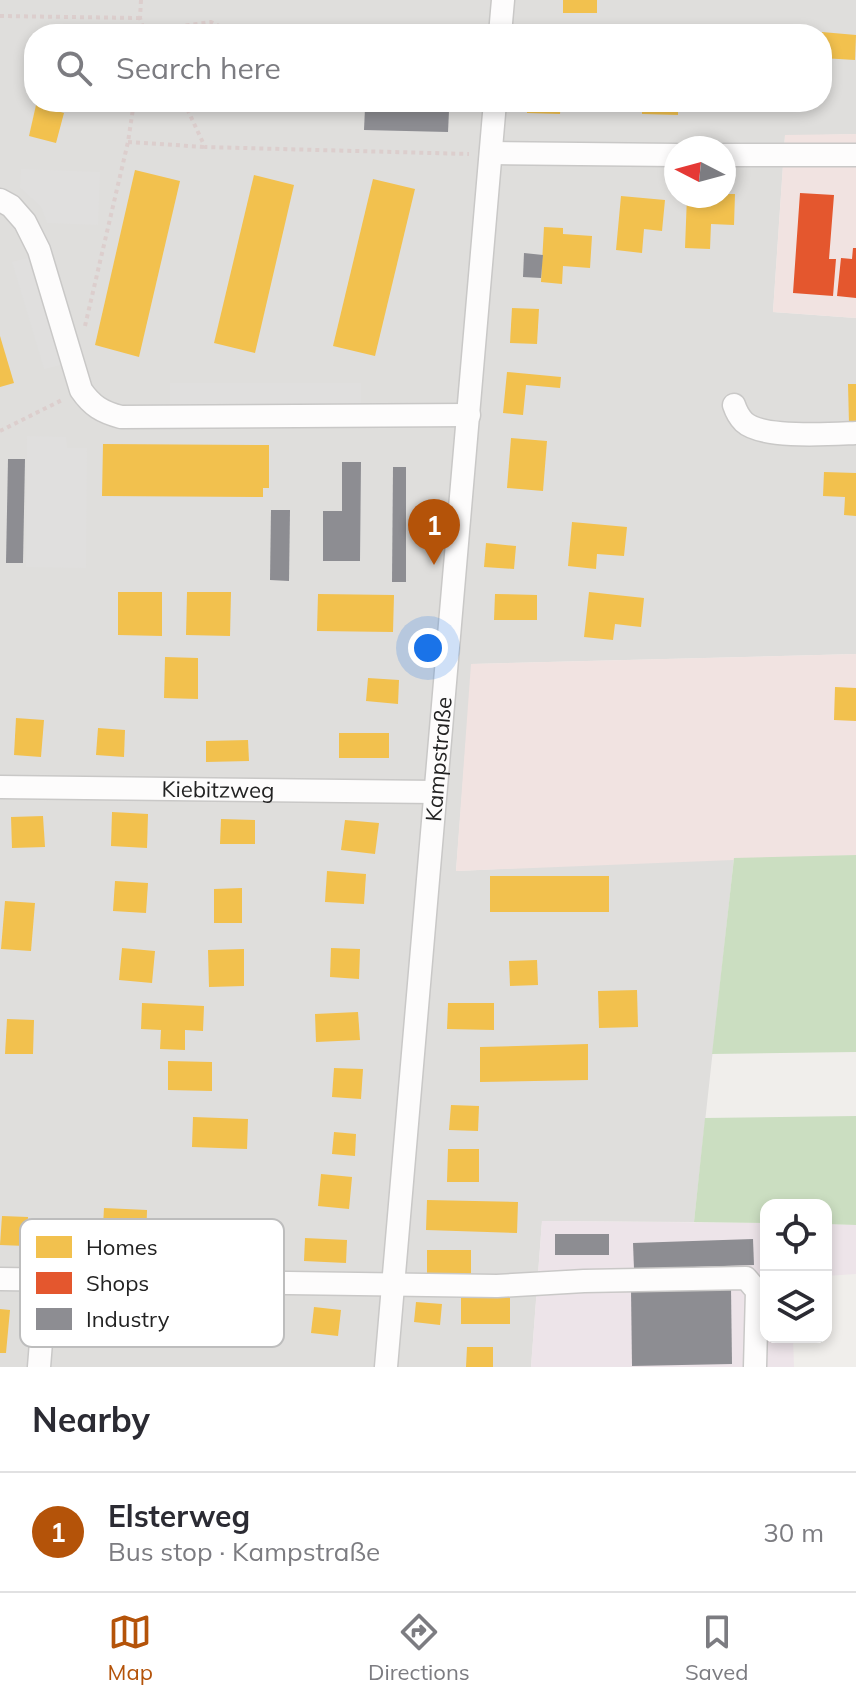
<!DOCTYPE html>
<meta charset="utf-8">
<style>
:root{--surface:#fff;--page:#f7f7f7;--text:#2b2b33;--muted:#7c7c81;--line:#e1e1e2;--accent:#b45309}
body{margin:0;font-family:Mulish,sans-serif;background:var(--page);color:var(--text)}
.controls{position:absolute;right:24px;bottom:24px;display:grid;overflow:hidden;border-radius:16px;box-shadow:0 4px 12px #0003}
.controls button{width:72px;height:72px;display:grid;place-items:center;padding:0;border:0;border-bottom:2px solid var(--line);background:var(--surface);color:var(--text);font:40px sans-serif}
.compass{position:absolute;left:664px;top:136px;width:72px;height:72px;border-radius:50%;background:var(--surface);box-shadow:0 4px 12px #0003;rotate:276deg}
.you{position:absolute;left:428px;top:648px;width:28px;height:28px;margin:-20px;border:6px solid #fff;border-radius:50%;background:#1a73e8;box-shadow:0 0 0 12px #1a73e833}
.badge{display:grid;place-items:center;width:52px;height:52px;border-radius:50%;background:var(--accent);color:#fff;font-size:26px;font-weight:700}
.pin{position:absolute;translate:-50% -66px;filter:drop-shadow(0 2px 4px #0008)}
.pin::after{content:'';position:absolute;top:42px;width:28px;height:24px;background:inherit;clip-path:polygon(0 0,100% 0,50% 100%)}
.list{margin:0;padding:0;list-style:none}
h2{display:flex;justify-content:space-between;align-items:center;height:104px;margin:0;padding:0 32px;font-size:34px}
h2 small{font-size:26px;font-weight:400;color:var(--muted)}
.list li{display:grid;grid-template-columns:52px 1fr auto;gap:24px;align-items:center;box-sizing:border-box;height:120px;padding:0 32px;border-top:2px solid var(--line)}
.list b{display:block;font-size:30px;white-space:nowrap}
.list p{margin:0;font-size:26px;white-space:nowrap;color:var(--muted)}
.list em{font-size:26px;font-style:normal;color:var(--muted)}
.icon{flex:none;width:44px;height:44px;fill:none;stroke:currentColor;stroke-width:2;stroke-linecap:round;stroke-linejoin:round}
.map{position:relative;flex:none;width:856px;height:1367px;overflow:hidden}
.search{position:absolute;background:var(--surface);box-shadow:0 4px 12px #0003;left:24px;right:24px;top:24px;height:88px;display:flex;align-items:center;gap:20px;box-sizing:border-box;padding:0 28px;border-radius:32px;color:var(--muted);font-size:30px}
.sheet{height:224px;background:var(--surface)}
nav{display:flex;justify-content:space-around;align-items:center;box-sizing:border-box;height:112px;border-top:2px solid var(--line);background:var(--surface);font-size:22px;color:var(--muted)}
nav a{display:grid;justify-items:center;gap:4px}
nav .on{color:var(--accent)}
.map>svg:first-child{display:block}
.residential{fill:#dfdedc;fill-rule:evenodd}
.commercial{fill:#f1e3e1}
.industrial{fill:#ede4e9}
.forest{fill:#cbdec1}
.parking{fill:#e0dfde}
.homes{fill:#f2c14e}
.shops{fill:#e4572e}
.industry{fill:#8d8d92}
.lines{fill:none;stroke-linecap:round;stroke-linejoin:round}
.minor-casing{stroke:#c9c8c7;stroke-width:25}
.path{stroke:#dccecd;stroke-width:4;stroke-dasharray:4 4;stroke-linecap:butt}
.minor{stroke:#fdfcfc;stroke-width:22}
.labels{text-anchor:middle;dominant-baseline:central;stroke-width:8;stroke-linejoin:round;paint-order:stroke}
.street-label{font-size:22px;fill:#222;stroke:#fff}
.key{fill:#fff;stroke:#bdbdbd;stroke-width:2}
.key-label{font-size:22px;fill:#222}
</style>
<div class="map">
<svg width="856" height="1367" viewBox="0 0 856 1367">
<rect width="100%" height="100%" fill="#f0eeeb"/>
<path class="residential" d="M0 0H856V134L785 136 773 312 856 318V654L472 664 456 871 734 858 694 1222 542 1221 531 1367H0ZM34 34H822V102H34ZM676 148H724V196H676Z"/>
<g class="commercial">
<path d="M856 134V318L773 312 785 135Z"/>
<path d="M856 654V855L456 871 471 664Z"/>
</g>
<g class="industrial">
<path d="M542 1221 766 1223V1337H793L794 1367H531Z"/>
<path d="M826 1224 856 1225V1274L826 1276Z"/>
</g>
<g class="forest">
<path d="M856 855V1052L712 1054 734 858Z"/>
<path d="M856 1116V1225L826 1224V1205H766V1223L694 1222 705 1118Z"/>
</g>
<g class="parking">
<path d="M21 169 100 172 98 225 47 223 41 207 20 188Z"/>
<path d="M32 257 64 364 44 369 12 262Z"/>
<rect x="170" y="383" width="191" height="23"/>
<path d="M27 436 66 437 67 448H87L86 568 26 567Z"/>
</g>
<g class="homes">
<rect x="563" y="0" width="34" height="13"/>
<path d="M553 26 583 28V34H553Z"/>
<rect x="727" y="29" width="71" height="5"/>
<path d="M822 32 856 35 855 60 822 58Z"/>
<path d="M527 102H561L560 114 527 113Z"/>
<path d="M642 102H678V115L642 114Z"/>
<path d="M36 105 64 113 56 143 29 136Z"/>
<path d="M135 170 180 181 139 357 95 345Z"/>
<path d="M254 175 294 185 255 353 214 343Z"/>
<path d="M373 179 415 189 375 356 333 346Z"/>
<path d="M724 194H735L734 225 711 224 710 249 685 248 687 196H724Z"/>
<path d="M621 196 665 200 662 231 644 229 642 253 616 250Z"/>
<path d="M544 227 563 228V234L592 236 590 268 563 266 562 284 541 282Z"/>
<path d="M512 308 539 309 537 344 510 343Z"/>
<path d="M0 336 14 383 0 387Z"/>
<path d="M507 372 561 377 560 388 526 385 523 415 503 413Z"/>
<path d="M848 384H856V423L849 424Z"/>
<path d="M511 438 547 441 543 491 507 488Z"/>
<path d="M103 444 269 445V488H263V497L102 496Z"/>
<path d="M824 472 856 473V516L844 515 845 497 823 496Z"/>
<path d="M572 522 627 527 624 556 597 554 596 569 568 566Z"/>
<path d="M486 543 516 546 514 569 484 567Z"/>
<path d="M118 592H162V636L118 635Z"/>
<path d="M187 592H231L230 636 186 635Z"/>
<path d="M589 592 644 598 641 627 615 624 613 640 584 637Z"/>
<path d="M318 594 394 595 393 632 317 631Z"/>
<path d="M495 594 537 595V620H494Z"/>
<path d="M165 657 198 658V699L164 698Z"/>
<path d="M368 678 399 680 398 704 366 701Z"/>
<path d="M835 687 856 688V721L834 720Z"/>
<path d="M16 718 44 720 41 757 14 755Z"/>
<path d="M98 728 125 730 124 757 96 755Z"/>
<rect x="339" y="733" width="50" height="25"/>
<path d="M248 740 249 761 206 762V741Z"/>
<path d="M112 812 148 814 147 848 111 846Z"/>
<path d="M43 816 45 847 12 848 11 817Z"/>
<path d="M221 819 255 820V844H220Z"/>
<path d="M345 820 379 823 375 854 341 850Z"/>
<path d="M327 871 366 874 364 904 325 902Z"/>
<rect x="490" y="876" width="119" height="36"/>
<path d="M115 881 148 883 146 913 113 911Z"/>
<path d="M242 888V923H214V889Z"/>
<path d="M5 901 35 903 31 951 1 949Z"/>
<path d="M122 948 155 951 152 983 119 980Z"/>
<path d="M331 948 360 949 359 979 330 977Z"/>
<path d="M244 949V986L209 987 208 950Z"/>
<path d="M537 960 538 985 510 986 509 961Z"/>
<path d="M637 990 638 1027 599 1028 598 991Z"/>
<path d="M142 1003 204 1006 203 1031 185 1030V1050L160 1049 161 1030 141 1029Z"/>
<path d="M448 1003H494V1030L447 1029Z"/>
<path d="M358 1012 360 1040 316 1042 315 1014Z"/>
<path d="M7 1019 34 1020 33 1054H5Z"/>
<path d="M588 1044V1080L480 1082V1047Z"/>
<path d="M168 1061 212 1062V1091L168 1090Z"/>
<path d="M334 1068 363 1069 361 1099 332 1097Z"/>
<path d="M451 1105 479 1106 478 1131 449 1130Z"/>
<path d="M193 1117 248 1119 247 1149 192 1147Z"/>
<path d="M334 1132 356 1134 355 1156 332 1154Z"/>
<path d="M448 1149H479V1182H447Z"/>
<path d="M321 1174 352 1177 349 1209 318 1206Z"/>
<path d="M427 1200 518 1202 517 1233 426 1230Z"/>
<path d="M104 1208 147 1210 146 1245 102 1243Z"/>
<path d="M2 1216 28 1217 26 1246 0 1245Z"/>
<path d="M305 1238 347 1240 346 1263 304 1261Z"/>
<rect x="427" y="1250" width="44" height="29"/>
<path d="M461 1295 510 1296V1324H461Z"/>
<path d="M416 1302 442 1304 440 1325 414 1322Z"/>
<path d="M314 1307 341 1310 338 1336 311 1333Z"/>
<path d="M0 1309 10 1310 6 1353H0Z"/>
<path d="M467 1347H493V1367H466Z"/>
</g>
<g class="shops">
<path d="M800 193 834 195 829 259H836L833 296 793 293Z"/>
<path d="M853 248H856V298L837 296 841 258 852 259Z"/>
</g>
<g class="industry">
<path d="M365 108 449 111 448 132 364 130Z"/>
<path d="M524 253 543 255 541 278 523 277Z"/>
<path d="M8 459H25L23 563H6Z"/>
<path d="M342 462H361L360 561H323V511H342Z"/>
<path d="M393 467H406V582H392Z"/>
<path d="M271 510H290L289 581 270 580Z"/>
<rect x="555" y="1234" width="54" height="21"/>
<path d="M753 1239 754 1265 634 1269 633 1243Z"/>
<path d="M731 1288 732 1364 632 1366 631 1290Z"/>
</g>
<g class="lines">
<g class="minor-casing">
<g id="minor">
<path d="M500 34 503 0"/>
<path d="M491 153 676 155"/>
<path d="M724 155H856"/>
<path d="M0 200 11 206 25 222 39 250 81 390C92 406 102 412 121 417L469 415"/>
<path d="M734 405C736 411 739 417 744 422 762 439 831 434 856 433"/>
<path id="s1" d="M0 787 435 792"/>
<path d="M0 1279 497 1286 584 1281 746 1278 757 1291 755 1367"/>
<path d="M39 1367 46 1280"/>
<path id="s2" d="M386 1367 495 102"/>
</g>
</g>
<g class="path">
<path d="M141 0 140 18 145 34"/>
<path d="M0 16 140 18"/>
<path d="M146 31 211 22 229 31 343 34"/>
<path d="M377 34 402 27"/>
<path d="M184 102 205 147 469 154"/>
<path d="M128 142 205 147"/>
<path d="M85 326 128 142 134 102"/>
<path d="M0 431 62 400"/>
</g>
<use href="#minor" class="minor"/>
</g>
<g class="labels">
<g class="street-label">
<text stroke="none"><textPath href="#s2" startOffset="610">Kampstraße</textPath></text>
<text stroke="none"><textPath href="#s1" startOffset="218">Kiebitzweg</textPath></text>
</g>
</g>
<rect x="20" y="1219" width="264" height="128" rx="12" class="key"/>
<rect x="36" y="1236" width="36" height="22" fill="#f2c14e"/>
<rect x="36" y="1272" width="36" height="22" fill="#e4572e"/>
<rect x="36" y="1308" width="36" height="22" fill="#8d8d92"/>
<g class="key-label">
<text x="86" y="1255">Homes</text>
<text x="86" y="1291">Shops</text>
<text x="86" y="1327">Industry</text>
</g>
</svg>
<div class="controls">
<button><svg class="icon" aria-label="locate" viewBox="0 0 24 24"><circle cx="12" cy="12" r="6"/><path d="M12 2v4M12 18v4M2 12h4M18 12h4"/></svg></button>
<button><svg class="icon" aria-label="layers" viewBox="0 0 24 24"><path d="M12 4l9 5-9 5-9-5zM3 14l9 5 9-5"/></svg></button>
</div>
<svg class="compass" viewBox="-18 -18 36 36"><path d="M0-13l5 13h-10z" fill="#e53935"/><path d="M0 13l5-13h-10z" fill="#7c7c81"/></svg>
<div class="you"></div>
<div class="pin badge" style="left:434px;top:565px">1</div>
<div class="search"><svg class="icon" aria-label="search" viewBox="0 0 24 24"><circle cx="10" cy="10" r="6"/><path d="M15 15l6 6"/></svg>Search here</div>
</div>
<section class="sheet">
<h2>Nearby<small></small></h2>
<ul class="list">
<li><span class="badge">1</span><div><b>Elsterweg</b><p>Bus stop · Kampstraße</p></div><em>30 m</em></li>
</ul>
</section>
<nav>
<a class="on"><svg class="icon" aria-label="map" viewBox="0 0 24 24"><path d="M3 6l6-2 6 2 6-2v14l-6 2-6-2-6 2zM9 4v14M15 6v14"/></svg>Map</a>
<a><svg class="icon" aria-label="directions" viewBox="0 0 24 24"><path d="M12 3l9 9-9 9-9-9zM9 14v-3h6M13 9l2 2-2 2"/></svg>Directions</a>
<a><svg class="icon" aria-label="saved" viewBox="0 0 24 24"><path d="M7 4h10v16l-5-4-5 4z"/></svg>Saved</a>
</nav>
